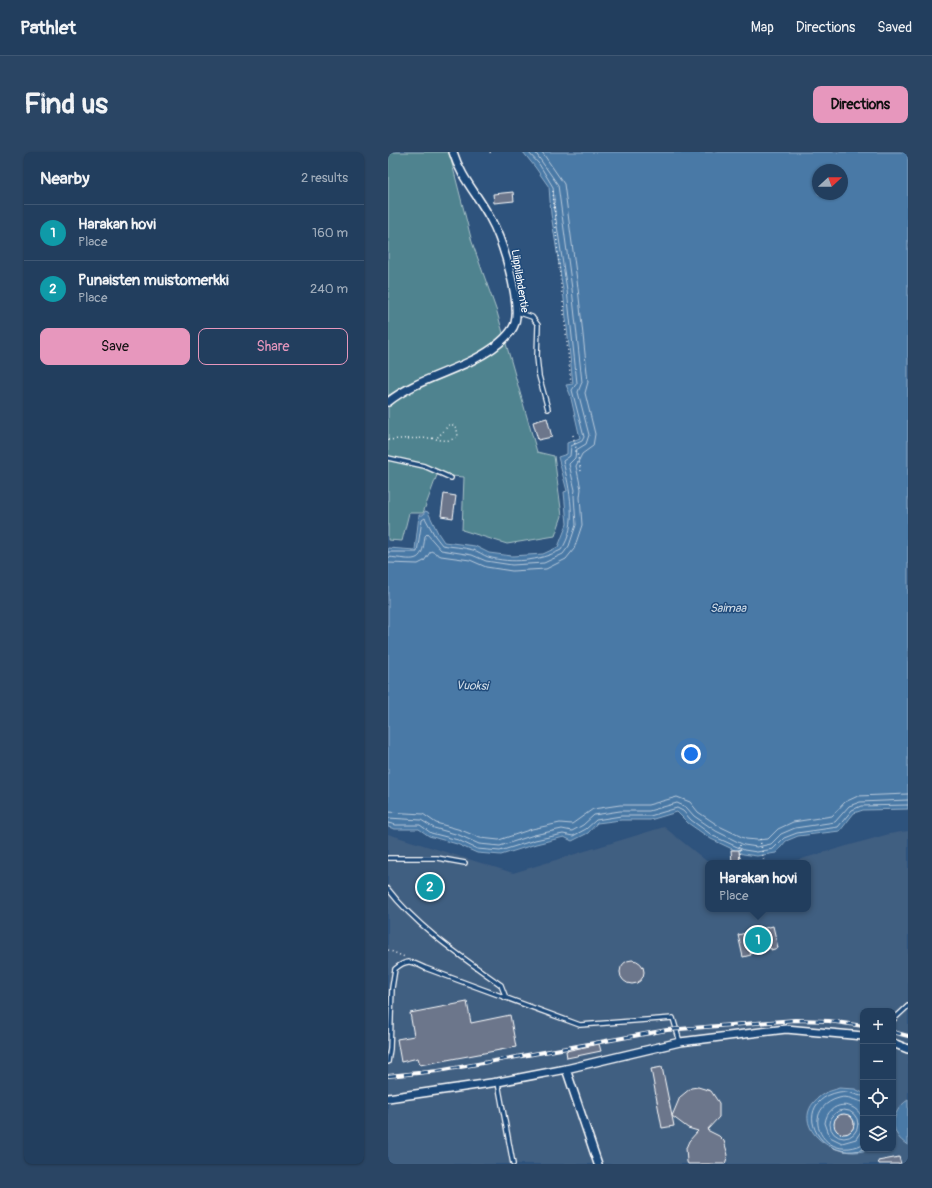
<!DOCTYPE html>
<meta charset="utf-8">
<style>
:root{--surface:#223e5e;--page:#2a4564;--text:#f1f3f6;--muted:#a2aebc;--line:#3f5773;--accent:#e797bd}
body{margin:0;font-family:Pangolin,sans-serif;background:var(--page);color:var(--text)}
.controls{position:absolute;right:12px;bottom:12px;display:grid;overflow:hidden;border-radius:8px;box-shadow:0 1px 3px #0004}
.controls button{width:36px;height:36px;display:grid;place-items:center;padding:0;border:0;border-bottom:1px solid var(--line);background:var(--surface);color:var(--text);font:20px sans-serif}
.compass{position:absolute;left:424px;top:12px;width:36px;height:36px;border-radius:50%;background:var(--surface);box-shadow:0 1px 3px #0004;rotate:69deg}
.you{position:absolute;left:303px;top:602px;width:14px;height:14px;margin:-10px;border:3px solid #fff;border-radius:50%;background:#1a73e8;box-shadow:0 0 0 6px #1a73e833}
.badge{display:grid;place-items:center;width:26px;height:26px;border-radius:50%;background:var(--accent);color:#fff;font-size:13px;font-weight:700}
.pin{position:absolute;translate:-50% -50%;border:2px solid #fff;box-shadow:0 1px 4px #0006}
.popup{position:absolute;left:317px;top:708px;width:106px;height:52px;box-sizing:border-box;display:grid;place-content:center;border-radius:8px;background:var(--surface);filter:drop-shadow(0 1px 3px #0005);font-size:13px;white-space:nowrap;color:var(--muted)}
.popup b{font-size:15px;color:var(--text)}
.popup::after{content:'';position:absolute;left:50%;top:100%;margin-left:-8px;border:8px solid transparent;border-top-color:var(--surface)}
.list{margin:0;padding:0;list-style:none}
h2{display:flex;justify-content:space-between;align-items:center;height:52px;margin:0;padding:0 16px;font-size:17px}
h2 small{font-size:13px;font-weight:400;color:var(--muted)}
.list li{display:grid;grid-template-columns:26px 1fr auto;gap:12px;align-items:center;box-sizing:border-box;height:56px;padding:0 16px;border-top:1px solid var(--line)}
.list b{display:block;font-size:15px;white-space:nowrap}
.list p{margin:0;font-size:13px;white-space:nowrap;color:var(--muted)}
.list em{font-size:13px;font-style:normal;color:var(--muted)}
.actions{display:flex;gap:8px;padding:12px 16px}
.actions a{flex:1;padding:9px 0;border:1px solid var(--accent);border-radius:8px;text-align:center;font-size:14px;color:var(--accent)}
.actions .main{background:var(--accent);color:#111}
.icon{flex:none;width:22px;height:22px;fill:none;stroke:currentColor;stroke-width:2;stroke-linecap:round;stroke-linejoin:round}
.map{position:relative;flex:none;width:520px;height:1012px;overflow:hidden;border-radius:8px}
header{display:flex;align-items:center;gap:24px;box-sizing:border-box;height:56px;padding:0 20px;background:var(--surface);border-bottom:1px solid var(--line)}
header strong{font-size:19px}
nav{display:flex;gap:22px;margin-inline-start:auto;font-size:14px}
.intro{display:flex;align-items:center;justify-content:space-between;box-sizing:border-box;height:96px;padding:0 24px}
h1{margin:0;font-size:28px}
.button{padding:10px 18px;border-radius:8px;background:var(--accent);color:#111;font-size:14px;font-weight:700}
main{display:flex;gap:24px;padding:0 24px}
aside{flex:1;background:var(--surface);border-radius:8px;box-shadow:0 1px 3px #0004}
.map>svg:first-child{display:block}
.built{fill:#415e81;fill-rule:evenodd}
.green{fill:#50838f;stroke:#a8c1c7}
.water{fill:#4a79a6;stroke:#92afca;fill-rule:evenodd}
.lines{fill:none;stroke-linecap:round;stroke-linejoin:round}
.shore{stroke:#b7c9db;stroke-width:1}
.building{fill:#6c768b;stroke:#fff}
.service-casing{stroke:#fff;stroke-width:6}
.minor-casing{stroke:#fff;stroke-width:10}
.path{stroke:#fff;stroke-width:1.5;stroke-dasharray:1 3;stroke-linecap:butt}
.service{stroke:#1f4a7a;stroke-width:3.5}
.minor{stroke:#1f4a7a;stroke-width:7}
.rail-casing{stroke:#fff;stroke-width:4}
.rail{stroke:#1f4a7a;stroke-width:2.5;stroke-dasharray:8;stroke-linecap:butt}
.labels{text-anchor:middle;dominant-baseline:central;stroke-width:3;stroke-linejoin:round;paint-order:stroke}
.street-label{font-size:11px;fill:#fff;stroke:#1f4a7a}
.water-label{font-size:12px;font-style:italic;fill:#d2dee9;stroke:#1f4a7a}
</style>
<header>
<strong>Pathlet</strong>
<nav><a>Map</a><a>Directions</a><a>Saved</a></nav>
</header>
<div class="intro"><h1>Find us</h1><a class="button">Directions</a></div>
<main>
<aside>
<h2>Nearby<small>2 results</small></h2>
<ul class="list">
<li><span class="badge" style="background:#0f9aa8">1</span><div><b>Harakan hovi</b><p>Place</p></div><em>160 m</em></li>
<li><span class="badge" style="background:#0f9aa8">2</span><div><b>Punaisten muistomerkki</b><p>Place</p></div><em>240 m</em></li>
</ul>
<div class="actions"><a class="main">Save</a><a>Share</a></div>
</aside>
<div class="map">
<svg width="520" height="1012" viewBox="0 0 520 1012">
<rect width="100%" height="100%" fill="#2e537d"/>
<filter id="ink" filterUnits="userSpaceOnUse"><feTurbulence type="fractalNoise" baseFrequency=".025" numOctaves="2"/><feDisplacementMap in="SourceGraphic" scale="8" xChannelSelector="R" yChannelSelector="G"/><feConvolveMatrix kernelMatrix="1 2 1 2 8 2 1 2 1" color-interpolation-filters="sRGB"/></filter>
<g filter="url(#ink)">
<path class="built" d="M276 675 321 711 320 757H420V711H399L501 682 520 679V1012H0V682L125 721ZM475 859H505V997H475Z"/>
<path class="green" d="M0 0H61L84 90 109 160 149 300 166 304 174 364 167 384 119 392 74 378 76 325 49 323 35 361H21L14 389 0 388Z"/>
<g class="water">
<path d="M135 0H520V657L475 658 466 661 452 679 410 684 398 689 388 701 369 704 355 702 323 687 300 671 289 660 262 668H233L209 671 200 681 184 689 176 685 148 692 113 703 89 701 69 692 41 684 31 677H7L0 675V396L27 398 31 363H35L37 359 40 360 50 381 56 390 87 394 101 401 124 404 155 402 170 395 179 372 176 340 179 339 170 305 179 302V291L192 286 182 242 178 233 185 232 175 138 163 62 161 35 147 15ZM430 18H454V42H430Z"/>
<path d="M451 936 467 937 475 941V997H482C443 1012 393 967 437 941 441 939 447 938 451 936ZM453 962 461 963 466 969 465 977 459 982 452 981 447 975V967Z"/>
<path d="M520 948V993C501 983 502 959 520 948Z"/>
</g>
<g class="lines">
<g class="shore">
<path d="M0 400H29L34 368 37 366 47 384 54 393C64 395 75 395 85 398 90 399 95 403 100 405 124 412 151 409 173 398 191 373 181 336 175 309L182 304 183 294 194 289 196 285 184 238 189 231 179 138 167 61 165 35 151 12 140 0"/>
<path d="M0 405C26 407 34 414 37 384L39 382 53 398 84 403 98 409 124 413 156 411 175 402 181 394 188 373 186 344 187 338 181 312 187 306 188 298 198 292 201 283 190 240 194 230 184 137 170 33 147 0"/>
<path d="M0 411 30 412 36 409 43 399 53 404 82 408 98 415 124 419 158 417 178 407 186 397 194 373 192 345 193 337 188 314 194 302 205 294 207 282 197 241 200 230 190 136 176 32 154 0"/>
<path d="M0 660 35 662 48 671 73 678 92 686 111 688 144 677 172 671 184 672 205 657 232 653H260L289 645 302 650 310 660 331 674 358 687 369 688 380 687 390 677 405 670 444 664 457 650 470 644 520 642"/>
<path d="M0 666 33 668 46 676 71 683 91 692 112 694 146 683 174 677 184 679 195 673 206 663 232 659H261L289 651 298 655 306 664 328 679 356 693 369 695 383 692 393 682 407 676 447 670 461 654 472 650 520 648"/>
<path d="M0 671 8 673H32L43 681 70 688 89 697 112 699 147 688 175 682 185 684 198 677 208 668 233 664H262L289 656 295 659 303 668 325 684 356 698 369 700 385 697 396 686 409 681 450 675 464 658 473 654 520 653"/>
<path d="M475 944C467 944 460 938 451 940 401 950 429 1012 476 997"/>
<path d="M475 950C467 949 460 943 451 946 410 957 434 1012 475 992"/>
<circle cx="456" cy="972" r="14"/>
<path d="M475 967C467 947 440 949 437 971L442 985 454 991 468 987 475 976"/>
</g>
</g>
<g class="building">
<path d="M125 40 126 49 106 51 105 42Z"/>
<path d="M159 266 164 285 150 288 145 270Z"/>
<path d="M56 342 68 344 65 366 53 364Z"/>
<path d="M343 698H351L352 711H344Z"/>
<path d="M385 774 390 796 383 798V796L362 801 363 803 355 805 350 783Z"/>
<circle cx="244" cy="820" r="12"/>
<path d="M79 850 83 871 122 863 128 895 32 913 30 906 13 910 9 887 26 884 22 861Z"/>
<path d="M211 892 213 899 179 906 178 899Z"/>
<path d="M274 915 286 974 274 976 263 917Z"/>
<path d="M310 935 323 939 331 951V965L319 978 331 984 336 989 340 1003 337 1012H300L299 1010 298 996 301 989 310 979 300 976 284 964 292 945 303 936Z"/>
<circle cx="456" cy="972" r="10"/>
<path d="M511 1005 513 1012H491L490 1009Z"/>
</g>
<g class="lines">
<g class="service-casing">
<g id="service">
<path d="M129 160 144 165 150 173 149 205 151 224 160 257"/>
<path d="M0 306 36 314 63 326"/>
<path d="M0 706H49L77 711"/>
<path d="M0 737C30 776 74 805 113 833L118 846"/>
<path d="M505 868 520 854"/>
<path d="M0 910 2 897 4 836 7 817C19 807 23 809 37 816L192 873 285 866 292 890"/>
<path d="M110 931 125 1012"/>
</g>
</g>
<g class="minor-casing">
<g id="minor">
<path d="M0 250C31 225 73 219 105 196 113 190 124 181 127 171 133 147 114 87 102 66 90 43 73 26 65 0"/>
<path d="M505 891 520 897"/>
<path d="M178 917 292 890 398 877 475 884"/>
<path d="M0 946 110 930 178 917 210 1012"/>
</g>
</g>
<g class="path">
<path d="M102 0 103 2"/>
<path d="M165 39 168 77"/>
<path d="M168 80 174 144"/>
<path d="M175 150 183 231"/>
<path d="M185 283 193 319"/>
<path d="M0 288 11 287 43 286C53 288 61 291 70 284L69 278 66 273H61L48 287"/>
<path d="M372 687 376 710"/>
<path d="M352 693V711"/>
<path d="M0 798 17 805"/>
</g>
<use href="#service" class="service"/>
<use href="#minor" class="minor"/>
<g class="rail-casing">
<g id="rail">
<path d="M505 880 520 884"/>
<path d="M0 924 50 919 279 878 407 868 441 869 475 874"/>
</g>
</g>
<use href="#rail" class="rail"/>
</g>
</g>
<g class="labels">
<g class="street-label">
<text transform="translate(132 129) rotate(81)">Liippilahdentie</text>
</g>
<g class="water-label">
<text x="340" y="456">Saimaa</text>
<text transform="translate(84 534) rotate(2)">Vuoksi</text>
</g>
</g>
</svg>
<div class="controls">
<button>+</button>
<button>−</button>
<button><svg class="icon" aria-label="locate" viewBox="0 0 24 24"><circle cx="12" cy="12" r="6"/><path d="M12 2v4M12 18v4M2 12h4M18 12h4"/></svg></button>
<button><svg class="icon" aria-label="layers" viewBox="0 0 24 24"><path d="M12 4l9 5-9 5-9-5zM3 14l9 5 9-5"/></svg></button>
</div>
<svg class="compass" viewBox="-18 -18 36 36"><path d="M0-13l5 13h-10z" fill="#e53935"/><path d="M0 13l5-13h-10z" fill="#a2aebc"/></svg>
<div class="you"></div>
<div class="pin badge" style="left:370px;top:788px;background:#0f9aa8">1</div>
<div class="popup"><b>Harakan hovi</b>Place</div>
<div class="pin badge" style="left:42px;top:735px;background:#0f9aa8">2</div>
</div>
</main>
